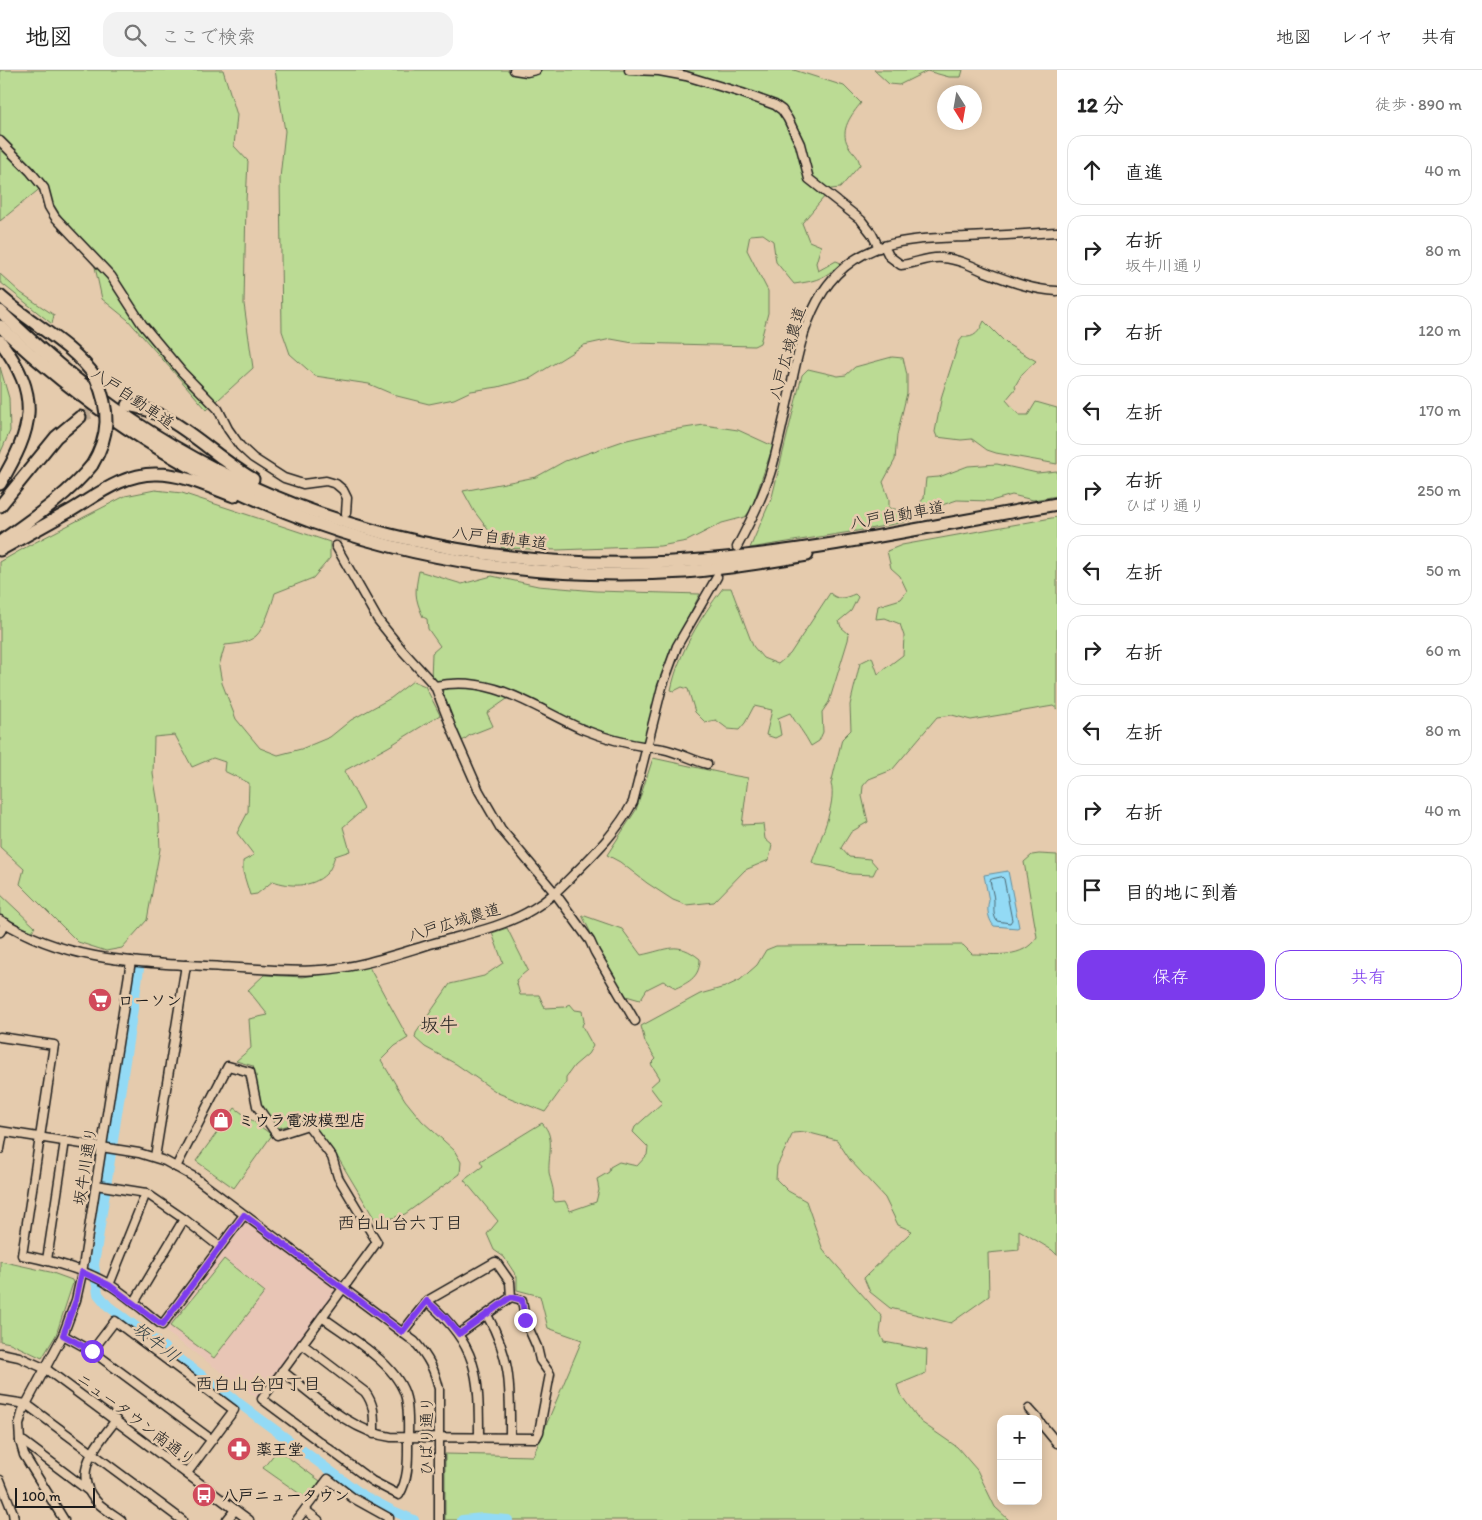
<!DOCTYPE html>
<html lang="ja">
<meta charset="utf-8">
<style>
:root{--surface:#fff;--page:#f2f2f2;--text:#222;--muted:#767676;--line:#e0e0e0;--accent:#7c3aed}
body{margin:0;font-family:Itim,"Klee One",sans-serif;background:var(--page);color:var(--text)}
.controls{position:absolute;right:15px;bottom:15px;display:grid;overflow:hidden;border-radius:10px;box-shadow:0 2px 12px #0003}
.controls button{width:45px;height:45px;display:grid;place-items:center;padding:0;border:0;border-bottom:1px solid var(--line);background:var(--surface);color:var(--text);font:25px sans-serif}
.compass{position:absolute;left:937px;top:15px;width:45px;height:45px;border-radius:50%;background:var(--surface);box-shadow:0 2px 12px #0003;rotate:169deg}
.scale{position:absolute;left:15px;bottom:12px;width:80px;box-sizing:border-box;padding-left:5px;border:2px solid #1c1c1c;border-top:0;font-size:14px;line-height:18px;white-space:nowrap;color:#1c1c1c;-webkit-text-stroke:4px #e5cbad;paint-order:stroke}
.stop{position:absolute;width:15px;height:15px;margin:-11px;border:4px solid #7c3aed;border-radius:50%;background:#fff}
.stop.end{background:#7c3aed;border-color:#fff;box-shadow:0 1px 5px #0008}
.list{margin:0;padding:0;list-style:none}
h2{display:flex;justify-content:space-between;align-items:center;height:65px;margin:0;padding:0 20px;font-size:21px}
h2 small{font-size:16px;font-weight:400;color:var(--muted)}
.list li{display:grid;grid-template-columns:32px 1fr auto;gap:15px;align-items:center;box-sizing:border-box;height:70px;margin:0 10px 10px;padding:0 10px;border:1px solid var(--line);border-radius:15px}
.list b{display:block;font-size:19px;white-space:nowrap}
.list p{margin:0;font-size:16px;white-space:nowrap;color:var(--muted)}
.list em{font-size:16px;font-style:normal;color:var(--muted)}
.actions{display:flex;gap:10px;padding:15px 20px}
.actions a{flex:1;padding:11px 0;border:1px solid var(--accent);border-radius:15px;text-align:center;font-size:18px;color:var(--accent)}
.actions .main{background:var(--accent);color:#fff}
.icon{flex:none;width:28px;height:28px;fill:none;stroke:currentColor;stroke-width:2;stroke-linecap:round;stroke-linejoin:round}
.map{position:relative;flex:none;width:1057px;height:1450px;overflow:hidden}
header{display:flex;align-items:center;gap:30px;box-sizing:border-box;height:70px;padding:0 25px;background:var(--surface);border-bottom:1px solid var(--line)}
header strong{font-size:24px}
nav{display:flex;gap:28px;margin-inline-start:auto;font-size:18px}
.search{width:350px;height:45px;background:var(--page);display:flex;align-items:center;gap:12px;box-sizing:border-box;padding:0 18px;border-radius:15px;color:var(--muted);font-size:19px}
main{display:flex}
aside{flex:1;background:var(--surface)}
.map>svg:first-child{display:block}
.built{fill:#e8c5b5}
.green{fill:#bbdb94;stroke:#6c7c58}
.water{fill:#93daf5;stroke:#638e9e}
.lines{fill:none;stroke-linecap:round;stroke-linejoin:round}
.shore{stroke:#4c6873;stroke-width:1}
.river{stroke:#93daf5;stroke-width:10}
.minor-tunnel{stroke:#bda890;stroke-width:8;stroke-dasharray:8 4;stroke-linecap:butt}
.highway-tunnel{stroke:#bda890;stroke-width:11;stroke-dasharray:11 5.5;stroke-linecap:butt}
.minor-casing{stroke:#1c1c1c;stroke-width:11}
.highway-casing{stroke:#1c1c1c;stroke-width:15}
.minor{stroke:#e5cbad;stroke-width:8}
.highway{stroke:#e5cbad;stroke-width:11}
.highway-bridge-casing{stroke:#1c1c1c;stroke-width:15;stroke-linecap:butt}
.highway-bridge{stroke:#e5cbad;stroke-width:11}
.route{stroke:#7c3aed;stroke-width:6}
.labels{text-anchor:middle;dominant-baseline:central;stroke-width:5;stroke-linejoin:round;paint-order:stroke}
.street-label{font-size:16px;fill:#1c1c1c;stroke:#e5cbad}
.poi-label{font-size:16px;font-weight:bold;fill:#1c1c1c;stroke:#e5cbad;text-anchor:start}
.neighbourhood-label{font-size:18px;fill:#1c1c1c;stroke:#e5cbad}
.water-label{font-size:18px;font-style:italic;fill:#344247;stroke:#e5cbad}
.quarter-label{font-size:19px;fill:#1c1c1c;stroke:#e5cbad}
</style>
<header>
<strong>地図</strong>
<div class="search"><svg class="icon" aria-label="search" viewBox="0 0 24 24"><circle cx="10" cy="10" r="6"/><path d="M15 15l6 6"/></svg>ここで検索</div>
<nav><a>地図</a><a>レイヤ</a><a>共有</a></nav>
</header>
<main>
<div class="map">
<svg width="1057" height="1450" viewBox="0 0 1057 1450">
<rect width="100%" height="100%" fill="#e5cbad"/>
<filter id="ink" filterUnits="userSpaceOnUse"><feTurbulence type="fractalNoise" baseFrequency=".02" numOctaves="2"/><feDisplacementMap in="SourceGraphic" scale="10" xChannelSelector="R" yChannelSelector="G"/><feConvolveMatrix kernelMatrix="1 2 1 2 8 2 1 2 1" color-interpolation-filters="sRGB"/></filter>
<g filter="url(#ink)">
<path class="built" d="M242 1152H245L336 1219 337 1222 257 1328 162 1259Z"/>
<g class="green">
<path d="M0 0H223L237 45 234 76 248 91 246 132 244 234 253 298 207 340 128 250 102 229 92 183 61 146 42 117 0 151Z"/>
<path d="M275 0H794L844 16 861 33C852 44 839 60 848 75 853 84 858 84 860 95L840 118 831 119 802 153 809 171 821 176 816 193 818 201 836 191 841 193C824 209 816 211 794 214L776 192 773 171 763 164 750 165 747 180 768 221V243L760 273 754 276 633 273 611 269 584 275 531 308 498 317 471 321 454 329 429 334 397 326 369 314 315 306 290 284 282 261 280 108 285 61Z"/>
<path d="M874 0H963L961 7H949L927 1 899 15 889 14Z"/>
<path d="M0 204 21 223 54 245 52 254 0 212Z"/>
<path d="M984 251 1007 274 1036 291 1022 304 1015 316 1016 318 1006 330 1019 345H1028L1036 332 1057 338V394L996 383 987 380 972 369 961 370 937 367 935 362 942 325 959 272 963 267C975 268 979 262 984 251Z"/>
<path d="M892 287 903 288 907 305V323L897 365 895 390 883 412 889 429V438L910 442 914 450 869 459 750 478 772 427 802 305 808 299 838 306 846 305 855 297Z"/>
<path d="M0 297 9 328 10 361 0 384Z"/>
<path d="M704 355 738 360 773 376 751 440 745 447 722 453 687 471 660 476 558 480 502 478 474 441 463 421 536 407 565 391 623 371 665 361Z"/>
<path d="M997 394 1037 403 1057 401V426L1033 430 1012 425 991 431 957 430 933 438 921 440 920 433 924 428 926 408 939 407 968 396Z"/>
<path d="M155 420 182 423 330 472V488L313 508 275 523C272 534 264 559 256 566 248 573 235 574 225 575L219 596 222 613 236 649 260 678 278 685 301 679 330 667 351 650 391 628 413 611 425 616 440 645 388 677 344 701 364 739 343 757 350 781 335 786C333 791 331 800 326 804 312 818 290 817 273 811L257 824 250 825 243 802V791L254 785 237 763 248 742 249 713 224 701 225 692 213 688 192 697 175 665 154 667 153 704 158 734 160 779 147 850 122 878 106 881 78 872 20 814 24 799 0 777V492L28 476 125 426Z"/>
<path d="M1057 447V639L1053 636 971 650 952 645 937 647 892 700 869 709 863 716 862 726 868 752 851 762 841 778 849 787 870 789 877 797 873 805 851 804 830 797 817 795 812 792C819 773 837 732 831 714L842 669 851 660 850 635 860 593 872 587 878 604 903 585 904 566 900 554 885 548 876 549 878 536 901 529 907 521 900 506 891 498 887 481 902 475Z"/>
<path d="M419 501 462 514 492 506 538 516 596 521 700 524 675 573 659 616 646 676H639L585 657 517 622 487 643 493 656 470 665 461 672 431 609 432 583 440 576 428 559 427 549 423 547C414 526 415 522 419 501Z"/>
<path d="M723 518H731L753 576 763 588 778 594 790 584 830 523C838 531 845 528 855 524L858 527 851 541 839 551 841 557 849 564 848 570 829 632 822 642 823 662 819 671 811 676C805 664 797 655 790 643L778 648 781 665 775 668 766 665 772 640 754 636 745 653 739 660 728 659 716 650 705 652 695 642 688 619 682 617 674 621 671 620C679 582 700 548 723 518Z"/>
<path d="M653 688 731 705 748 708 742 755 763 754 765 769 772 775 769 790 745 800 714 832 686 835 673 830 647 813 620 792 607 785 636 740Z"/>
<path d="M1039 784 1057 785V1185L1052 1180 1019 1160V1180L988 1183 989 1226 951 1253 890 1238 870 1222 864 1208 912 1161 898 1155 885 1128 850 1090 837 1070 806 1062 793 1063 777 1096 776 1109 788 1121 806 1131 823 1180 882 1247 880 1263 884 1272 927 1280 926 1303 897 1315 900 1324 921 1352 957 1377 977 1400 995 1437 1009 1450H445V1384L533 1386 582 1270 548 1258 540 1226 517 1220V1207L504 1187 494 1180 487 1164 498 1151 464 1110 483 1096 480 1091 542 1053C556 1067 548 1084 549 1102 550 1111 555 1119 553 1129L555 1132 565 1131 570 1141 596 1132 599 1120 597 1109 609 1102 610 1097 619 1092 637 1096 647 1085 648 1077 633 1062 635 1057 662 1033 650 1017 660 1008 651 994 656 989 645 972 641 956 700 924 725 917 740 910 757 895 766 880 776 876 963 875 972 884C996 884 1023 889 1037 867L1024 792 1032 785Z"/>
<path d="M0 824 35 857 32 861 9 851H0Z"/>
<path d="M582 845 622 859 641 885C667 880 677 870 700 889 700 906 690 912 676 918L663 911 647 919 640 930 626 926 602 886Z"/>
<path d="M507 858 528 900 516 910 520 925H539L545 938 565 937 570 934 575 940 582 941 584 951 582 956 593 976 588 984 574 996 566 1007V1013L545 1042 498 1023 456 994 425 977 415 968 416 963 450 914 484 906 503 893 492 863Z"/>
<path d="M369 897 408 968 395 976 381 990 405 1030 422 1051 454 1080 461 1092 460 1104 405 1144 377 1153 337 1086 310 1050 278 1058 260 1035 253 996 236 991 251 978 249 949 268 945 248 920 264 905 303 907Z"/>
<path d="M235 1038 272 1065 234 1118 196 1091Z"/>
<path d="M224 1189 265 1222 214 1288 170 1256Z"/>
<path d="M0 1191 50 1202 72 1210 73 1213 56 1265 42 1288 10 1273 0 1271Z"/>
<path d="M276 1382 282 1383 320 1411 307 1429 263 1398Z"/>
</g>
<path class="water" d="M1008 801 1019 857 1017 858 994 856C989 851 986 839 989 831L984 805Z"/>
<g class="lines">
<path class="shore" d="M1002 807 1004 809 1012 850 1010 853 997 851C993 846 994 839 994 831 994 825 991 817 990 810L992 809Z"/>
<g class="river">
<path d="M139 899 94 1195 98 1224 108 1236 364 1426 391 1440 414 1450"/>
<path d="M462 1450 483 1448 508 1450"/>
</g>
<path class="minor-tunnel" d="M336 476 342 457"/>
<path class="highway-tunnel" d="M80 347 109 337"/>
<g class="minor-casing">
<g id="minor">
<path d="M514 0 527 2 536 0"/>
<path d="M629 0 659 1 686 6 742 23 775 35 782 40 788 49 800 74 809 109 861 150 872 164 879 178"/>
<path d="M0 71 30 101 44 118 49 137 55 147 111 206 142 254 182 302 218 339 228 359 240 376 253 388 284 408 303 414 326 411 336 414 343 420 347 428 346 443"/>
<path d="M884 176 889 186 901 195C915 194 928 186 943 188 957 189 970 195 983 201 1007 210 1031 220 1057 221"/>
<path d="M336 476 378 550 402 580 435 616 453 662 479 721 501 759 555 823 590 871 595 882 635 951"/>
<path d="M737 477C751 450 765 423 773 394 780 368 785 342 791 316 803 257 818 196 884 176 910 168 939 168 966 167 997 166 1027 164 1057 162"/>
<path d="M435 616C493 604 532 637 582 659 602 667 627 674 648 677 653 678 659 678 663 679 678 682 692 690 707 694"/>
<path d="M0 850C70 894 142 892 222 897 254 898 288 903 320 900 359 898 397 884 434 873 467 864 504 857 533 839 550 829 563 815 576 802 598 780 618 760 633 732L662 617 677 576 717 507"/>
<path d="M0 862 6 853"/>
<path d="M0 967 54 975 22 1185C52 1191 84 1199 110 1215 128 1226 145 1242 162 1255L244 1145"/>
<path d="M0 1061 139 1083 165 1091 194 1107 415 1272C428 1287 435 1300 439 1319V1450"/>
<path d="M0 1079 3 1062"/>
<path d="M155 1087 186 895"/>
<path d="M176 1097 228 996 250 1002 257 1036 277 1065 308 1055 332 1087 338 1107 377 1172 262 1329 372 1411 399 1425C409 1408 408 1390 408 1370 408 1356 409 1342 406 1328 398 1294 349 1267 322 1247"/>
<path d="M96 1115 146 1123 184 1149 220 1177"/>
<path d="M47 1190 65 1071"/>
<path d="M109 1215 146 1123"/>
<path d="M427 1231C478 1277 479 1302 479 1368"/>
<path d="M134 1233 184 1149"/>
<path d="M487 1245C512 1289 510 1319 510 1368"/>
<path d="M402 1263 427 1231 495 1192H496L510 1212 511 1227 459 1264"/>
<path d="M63 1265 92 1281 212 1370"/>
<path d="M302 1274 365 1322C375 1335 374 1347 374 1364"/>
<path d="M92 1281 115 1251 234 1340 187 1403"/>
<path d="M0 1283 19 1287 46 1299 249 1450"/>
<path d="M282 1301C314 1325 351 1362 391 1367L536 1368 539 1362 550 1304 540 1290 537 1277 525 1250 522 1230 511 1227"/>
<path d="M0 1330 26 1334 182 1450"/>
<path d="M1029 1339 1038 1349"/>
<path d="M116 1350C97 1375 68 1405 99 1434 106 1440 114 1445 121 1450"/>
<path d="M1038 1350 1057 1373"/>
<path d="M20 1371 24 1372 89 1421"/>
<path d="M0 1410 13 1443 14 1450"/>
<path d="M305 1440 318 1450"/>
<path d="M64 1450 24 1385 20 1371 19 1355 23 1340 63 1265 76 1230 82 1203 131 891"/>
<path d="M227 1450 235 1440"/>
<path d="M297 1450 328 1409 353 1428 389 1448 388 1450"/>
</g>
</g>
<g class="highway-casing">
<g id="highway">
<path d="M0 226C31 254 73 274 96 308"/>
<path d="M0 241C30 270 61 298 94 323 273 459 494 509 715 489 830 479 944 453 1057 434"/>
<path d="M0 256C191 438 422 518 685 502 726 499 767 492 807 485"/>
<path d="M0 271C42 327 33 358 0 414"/>
<path d="M127 335C175 341 212 386 253 409"/>
<path d="M0 436 56 367 80 347"/>
<path d="M0 472C32 449 67 426 92 395"/>
<path d="M0 480C23 467 47 454 70 441 97 425 124 403 157 404 183 404 209 417 234 426"/>
</g>
</g>
<use href="#minor" class="minor"/>
<use href="#highway" class="highway"/>
<g class="highway-bridge-casing">
<path id="highway-bridge" d="M92 395C110 365 110 340 96 308"/>
</g>
<use href="#highway-bridge" class="highway-bridge"/>
</g>
</g>
<g class="lines" filter="url(#ink)">
<path class="route" d="M92 1281 63 1265 76 1230 82 1202 109 1215 162 1255 244 1145 402 1262 427 1231 445 1247 459 1264 511 1227 522 1230 525 1250"/>
</g>
<defs>
<g id="supermarket-disc" transform="scale(1.25)"><circle r="9.5" fill="#d1495b" stroke="#e5cbad"/><path d="M-6-5.5h2.5l.6 2H6L4.5 2H-2.5L-4.4-4H-6ZM-1.5 3.2a1.3 1.3 0 1 0 .1 0ZM3 3.2a1.3 1.3 0 1 0 .1 0Z" fill="#fff"/></g>
<g id="shop-disc" transform="scale(1.25)"><circle r="9.5" fill="#d1495b" stroke="#e5cbad"/><path d="M-5-2.5h2.3a2.7 3.5 0 0 1 5.4 0H5L5.5 6h-11ZM-1.5-2.5h3a1.5 2.3 0 0 0-3 0Z" fill="#fff"/></g>
<g id="pharmacy-disc" transform="scale(1.25)"><circle r="9.5" fill="#d1495b" stroke="#e5cbad"/><path d="M-2-6h4v4h4v4h-4v4h-4v-4h-4v-4h4Z" fill="#fff"/></g>
<g id="bus-disc" transform="scale(1.25)"><circle r="9.5" fill="#d1495b" stroke="#e5cbad"/><path d="M-5-6H5V4H4V6H2V4H-2V6H-4V4H-5ZM-3.5-4V0h7V-4ZM-3.5 1.2v1.5H-2V1.2ZM2 1.2v1.5H3.5V1.2Z" fill="#fff"/></g>
</defs>
<g fill-rule="evenodd">
<use href="#supermarket-disc" x="100" y="930"/>
<use href="#shop-disc" x="221" y="1050"/>
<use href="#pharmacy-disc" x="239" y="1379"/>
<use href="#bus-disc" x="204" y="1425"/>
</g>
<g class="labels">
<g class="street-label">
<text transform="translate(787 283) rotate(-74)">八戸広域農道</text>
<text transform="translate(133 328) rotate(34)">八戸自動車道</text>
<text transform="translate(897 445) rotate(-10)">八戸自動車道</text>
<text transform="translate(500 468) rotate(7)">八戸自動車道</text>
<text transform="translate(454 852) rotate(-17)">八戸広域農道</text>
<text transform="translate(85 1096) rotate(-81)">坂牛川通り</text>
<text transform="translate(136 1349) rotate(37)">ニュータウン南通り</text>
<text transform="translate(426 1366) rotate(-90)">ひばり通り</text>
</g>
<g class="poi-label">
<text x="118" y="930">ローソン</text>
<text x="238" y="1050">ミウラ電波模型店</text>
<text x="256" y="1379">薬王堂</text>
<text x="222" y="1425">八戸ニュータウン</text>
</g>
<g class="neighbourhood-label">
<text x="400" y="1153">西白山台六丁目</text>
<text x="258" y="1314">西白山台四丁目</text>
</g>
<g class="water-label">
<text transform="translate(156 1272) rotate(38)">坂牛川</text>
</g>
<g class="quarter-label">
<text x="439" y="954">坂牛</text>
</g>
</g>
</svg>
<div class="controls">
<button>+</button>
<button>−</button>
</div>
<svg class="compass" viewBox="-18 -18 36 36"><path d="M0-13l5 13h-10z" fill="#e53935"/><path d="M0 13l5-13h-10z" fill="#767676"/></svg>
<div class="scale">100 m</div>
<div class="stop" style="left:92px;top:1281px"></div>
<div class="stop end" style="left:525px;top:1250px"></div>
</div>
<aside>
<h2>12 分<small>徒歩 · 890 m</small></h2>
<ul class="list">
<li><svg class="icon" aria-label="ahead" viewBox="0 0 24 24"><path d="M12 20V5M6 11l6-6 6 6"/></svg><div><b>直進</b></div><em>40 m</em></li>
<li><svg class="icon" aria-label="right" viewBox="0 0 24 24"><path d="M7 20v-9h11M14 6l5 5-5 5"/></svg><div><b>右折</b><p>坂牛川通り</p></div><em>80 m</em></li>
<li><svg class="icon" aria-label="right" viewBox="0 0 24 24"><path d="M7 20v-9h11M14 6l5 5-5 5"/></svg><div><b>右折</b></div><em>120 m</em></li>
<li><svg class="icon" aria-label="left" viewBox="0 0 24 24"><path d="M17 20v-9H6M10 6l-5 5 5 5"/></svg><div><b>左折</b></div><em>170 m</em></li>
<li><svg class="icon" aria-label="right" viewBox="0 0 24 24"><path d="M7 20v-9h11M14 6l5 5-5 5"/></svg><div><b>右折</b><p>ひばり通り</p></div><em>250 m</em></li>
<li><svg class="icon" aria-label="left" viewBox="0 0 24 24"><path d="M17 20v-9H6M10 6l-5 5 5 5"/></svg><div><b>左折</b></div><em>50 m</em></li>
<li><svg class="icon" aria-label="right" viewBox="0 0 24 24"><path d="M7 20v-9h11M14 6l5 5-5 5"/></svg><div><b>右折</b></div><em>60 m</em></li>
<li><svg class="icon" aria-label="left" viewBox="0 0 24 24"><path d="M17 20v-9H6M10 6l-5 5 5 5"/></svg><div><b>左折</b></div><em>80 m</em></li>
<li><svg class="icon" aria-label="right" viewBox="0 0 24 24"><path d="M7 20v-9h11M14 6l5 5-5 5"/></svg><div><b>右折</b></div><em>40 m</em></li>
<li><svg class="icon" aria-label="arrive" viewBox="0 0 24 24"><path d="M6 21V4h12l-3 4 3 4H6"/></svg><div><b>目的地に到着</b></div></li>
</ul>
<div class="actions"><a class="main">保存</a><a>共有</a></div>
</aside>
</main>
